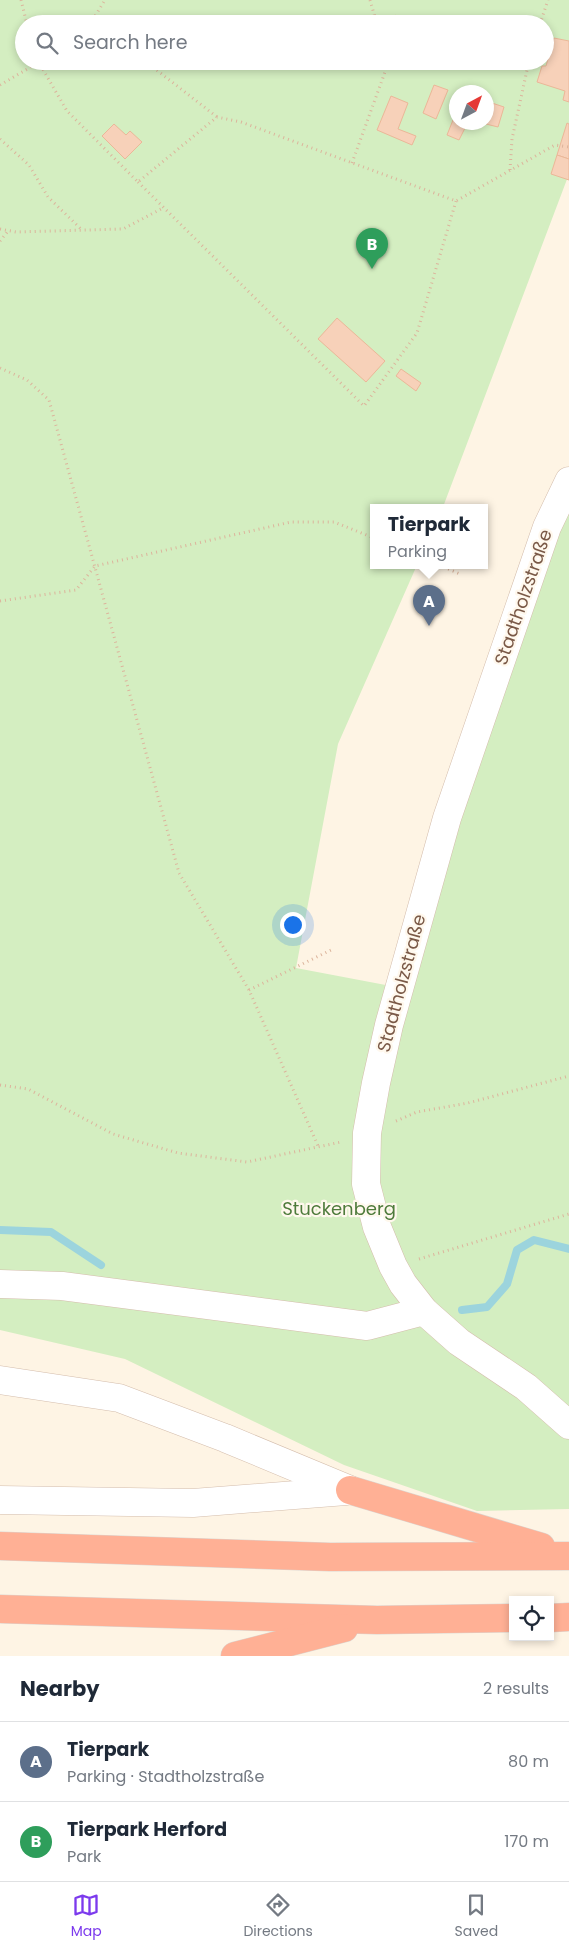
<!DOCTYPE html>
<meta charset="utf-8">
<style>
:root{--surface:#fff;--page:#f6f6f7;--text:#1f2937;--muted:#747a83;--line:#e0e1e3;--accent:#7c3aed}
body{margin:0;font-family:Poppins,sans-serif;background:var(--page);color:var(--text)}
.controls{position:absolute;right:15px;bottom:15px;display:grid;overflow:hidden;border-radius:0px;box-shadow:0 2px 8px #0003}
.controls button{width:45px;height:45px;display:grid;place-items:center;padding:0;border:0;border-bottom:1px solid var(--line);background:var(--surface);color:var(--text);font:25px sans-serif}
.compass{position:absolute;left:449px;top:85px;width:45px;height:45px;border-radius:50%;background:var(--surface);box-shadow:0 2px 8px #0003;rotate:41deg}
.you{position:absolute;left:292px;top:924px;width:18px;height:18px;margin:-12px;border:4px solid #fff;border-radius:50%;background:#1a73e8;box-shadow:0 0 0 8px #1a73e833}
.badge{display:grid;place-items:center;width:32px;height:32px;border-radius:50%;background:var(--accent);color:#fff;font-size:16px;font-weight:700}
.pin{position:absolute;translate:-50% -41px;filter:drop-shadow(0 1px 2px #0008)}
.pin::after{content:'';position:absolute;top:26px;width:18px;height:15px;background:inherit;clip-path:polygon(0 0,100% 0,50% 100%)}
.popup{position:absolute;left:370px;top:504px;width:118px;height:65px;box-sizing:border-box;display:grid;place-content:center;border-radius:0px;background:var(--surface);filter:drop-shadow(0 1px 4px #0005);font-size:16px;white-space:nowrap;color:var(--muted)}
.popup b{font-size:19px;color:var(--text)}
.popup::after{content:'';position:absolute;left:50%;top:100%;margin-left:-10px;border:10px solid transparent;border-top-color:var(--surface)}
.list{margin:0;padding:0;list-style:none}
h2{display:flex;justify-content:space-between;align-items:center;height:65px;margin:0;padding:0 20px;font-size:21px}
h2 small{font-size:16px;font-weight:400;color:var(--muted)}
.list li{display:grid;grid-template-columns:32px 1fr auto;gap:15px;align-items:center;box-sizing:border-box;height:80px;padding:0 20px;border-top:1px solid var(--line)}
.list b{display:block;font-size:19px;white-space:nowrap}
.list p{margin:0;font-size:16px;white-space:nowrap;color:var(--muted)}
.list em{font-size:16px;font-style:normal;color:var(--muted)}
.icon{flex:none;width:28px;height:28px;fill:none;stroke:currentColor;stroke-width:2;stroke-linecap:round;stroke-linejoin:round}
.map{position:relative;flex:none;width:569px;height:1656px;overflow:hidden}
.search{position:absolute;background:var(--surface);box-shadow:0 2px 8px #0003;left:15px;right:15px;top:15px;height:55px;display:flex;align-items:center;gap:12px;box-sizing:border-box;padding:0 18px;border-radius:28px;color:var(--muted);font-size:19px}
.sheet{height:225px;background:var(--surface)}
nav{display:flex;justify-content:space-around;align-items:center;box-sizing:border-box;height:70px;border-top:1px solid var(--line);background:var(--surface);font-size:14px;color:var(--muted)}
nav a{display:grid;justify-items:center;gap:2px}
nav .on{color:var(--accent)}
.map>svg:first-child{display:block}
.green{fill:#d4eec1;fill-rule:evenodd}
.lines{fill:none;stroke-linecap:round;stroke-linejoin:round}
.stream{stroke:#9cd4dd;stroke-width:8}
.building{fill:#f7d1b9;stroke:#ebb798}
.minor-casing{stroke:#d4bdac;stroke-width:29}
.highway-casing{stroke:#dcd4cf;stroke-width:29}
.path{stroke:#dcb49c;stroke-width:3;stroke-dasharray:1 4;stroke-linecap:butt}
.minor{stroke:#fff;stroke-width:28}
.highway{stroke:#ffb095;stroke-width:28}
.labels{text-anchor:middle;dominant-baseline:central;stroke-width:4.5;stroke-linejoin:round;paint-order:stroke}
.street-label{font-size:18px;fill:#7a5947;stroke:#fff8ed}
.park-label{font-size:18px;fill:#4e7b3b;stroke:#fff8ed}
</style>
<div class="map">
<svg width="569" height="1656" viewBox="0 0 569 1656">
<rect width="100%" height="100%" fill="#fef4e4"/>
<path class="green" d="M0 0H569V174L446 499 443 507H374V565H417L338 744 296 968 412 990 453 822 569 507V1509L477 1511 344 1465 125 1359 0 1330ZM24 24H545V61H24ZM456 92H486V122H456Z"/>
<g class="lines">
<g class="stream">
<path d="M0 1230 51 1232 101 1265"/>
<path d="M462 1310 487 1307 507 1284 517 1250 534 1240 569 1249"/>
</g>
</g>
<g class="building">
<path d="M396 15 403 24H390L388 21Z"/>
<path d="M554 38 569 41V102L563 100 565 91 537 82 542 66H546Z"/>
<path d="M434 85 448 90 436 119 423 113Z"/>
<path d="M391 96 408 103 398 129 416 136 412 145 377 130Z"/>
<path d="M486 101 504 107 498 127 486 124 489 114 486 113Z"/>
<path d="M453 120 466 126 459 140 447 135Z"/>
<path d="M567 123 569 124V159L557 155Z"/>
<path d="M114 124 126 135 130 131 142 142 125 159 102 136Z"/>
<path d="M557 155 569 159V180L551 174Z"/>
<path d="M337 318 385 361 366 382 318 339Z"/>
<path d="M401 369 421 383 416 391 396 376Z"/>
</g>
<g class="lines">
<g class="minor-casing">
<g id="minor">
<path d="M569 481 547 527 447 818 389 1025 376 1083 367 1133 366 1184 377 1227 393 1266 403 1284 424 1311 459 1342 526 1387 569 1425"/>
<path d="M0 1284 62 1286 367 1326 424 1311"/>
<path d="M0 1380 119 1398 225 1438 350 1490"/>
<path d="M0 1500 193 1503 346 1491"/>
</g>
</g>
<g class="highway-casing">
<g id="highway">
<path d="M350 1490 541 1547"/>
<path d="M0 1546 330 1557 569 1556"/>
<path d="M0 1609 377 1620 513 1618"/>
<path d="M550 1618 569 1617"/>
<path d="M235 1656 344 1628"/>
</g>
</g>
<g class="path">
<path d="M21 0 27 24"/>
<path d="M370 0 377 24"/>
<path d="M90 24 105 0"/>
<path d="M540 24 548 0"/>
<path d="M38 61 67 111 138 182 217 117 241 122 456 201 555 145 569 147"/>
<path d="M145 61 217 117"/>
<path d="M0 85 41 61"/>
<path d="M0 139 29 165 48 197 82 230"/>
<path d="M352 163 389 61"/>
<path d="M510 170 512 139 529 61"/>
<path d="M138 182 364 406 417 333 456 201"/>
<path d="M0 229 16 232 123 229 163 208"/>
<path d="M0 241 8 231"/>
<path d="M0 368 27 380 49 400 179 873 249 990 319 1148"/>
<path d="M439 565 460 574"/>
<path d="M0 601 76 590 95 566 291 522H334L374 538"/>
<path d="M249 990 331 950"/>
<path d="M0 1085 28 1089 113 1134 178 1153 247 1162 341 1142"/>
<path d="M396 1121 417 1112 468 1103 569 1076"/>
<path d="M419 1259 569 1214"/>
</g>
<use href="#minor" class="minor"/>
<use href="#highway" class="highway"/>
</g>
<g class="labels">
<g class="street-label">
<text transform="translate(523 597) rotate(-71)">Stadtholzstraße</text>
<text transform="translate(401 983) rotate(-75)">Stadtholzstraße</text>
</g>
<g class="park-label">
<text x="339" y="1208">Stuckenberg</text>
</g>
</g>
</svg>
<div class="controls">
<button><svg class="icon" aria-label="locate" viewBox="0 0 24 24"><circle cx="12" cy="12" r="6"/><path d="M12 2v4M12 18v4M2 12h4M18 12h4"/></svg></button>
</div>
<svg class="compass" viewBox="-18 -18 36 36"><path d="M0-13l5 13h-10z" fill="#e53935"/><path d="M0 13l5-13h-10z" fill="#747a83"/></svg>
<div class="you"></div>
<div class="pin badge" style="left:429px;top:626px;background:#5c6f8a">A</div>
<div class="popup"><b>Tierpark</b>Parking</div>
<div class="pin badge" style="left:372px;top:269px;background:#2e9e5b">B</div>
<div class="search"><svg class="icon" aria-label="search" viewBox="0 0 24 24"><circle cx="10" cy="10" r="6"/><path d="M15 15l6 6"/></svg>Search here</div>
</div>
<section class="sheet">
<h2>Nearby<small>2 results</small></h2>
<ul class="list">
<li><span class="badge" style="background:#5c6f8a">A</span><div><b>Tierpark</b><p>Parking · Stadtholzstraße</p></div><em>80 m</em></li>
<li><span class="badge" style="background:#2e9e5b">B</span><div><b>Tierpark Herford</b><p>Park</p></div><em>170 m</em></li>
</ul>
</section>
<nav>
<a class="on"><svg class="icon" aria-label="map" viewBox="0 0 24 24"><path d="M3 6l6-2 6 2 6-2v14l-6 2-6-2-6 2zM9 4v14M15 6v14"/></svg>Map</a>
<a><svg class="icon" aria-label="directions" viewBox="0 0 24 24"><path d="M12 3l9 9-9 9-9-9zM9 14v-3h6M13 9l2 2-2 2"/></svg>Directions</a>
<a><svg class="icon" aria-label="saved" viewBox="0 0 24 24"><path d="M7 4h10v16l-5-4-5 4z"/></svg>Saved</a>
</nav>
